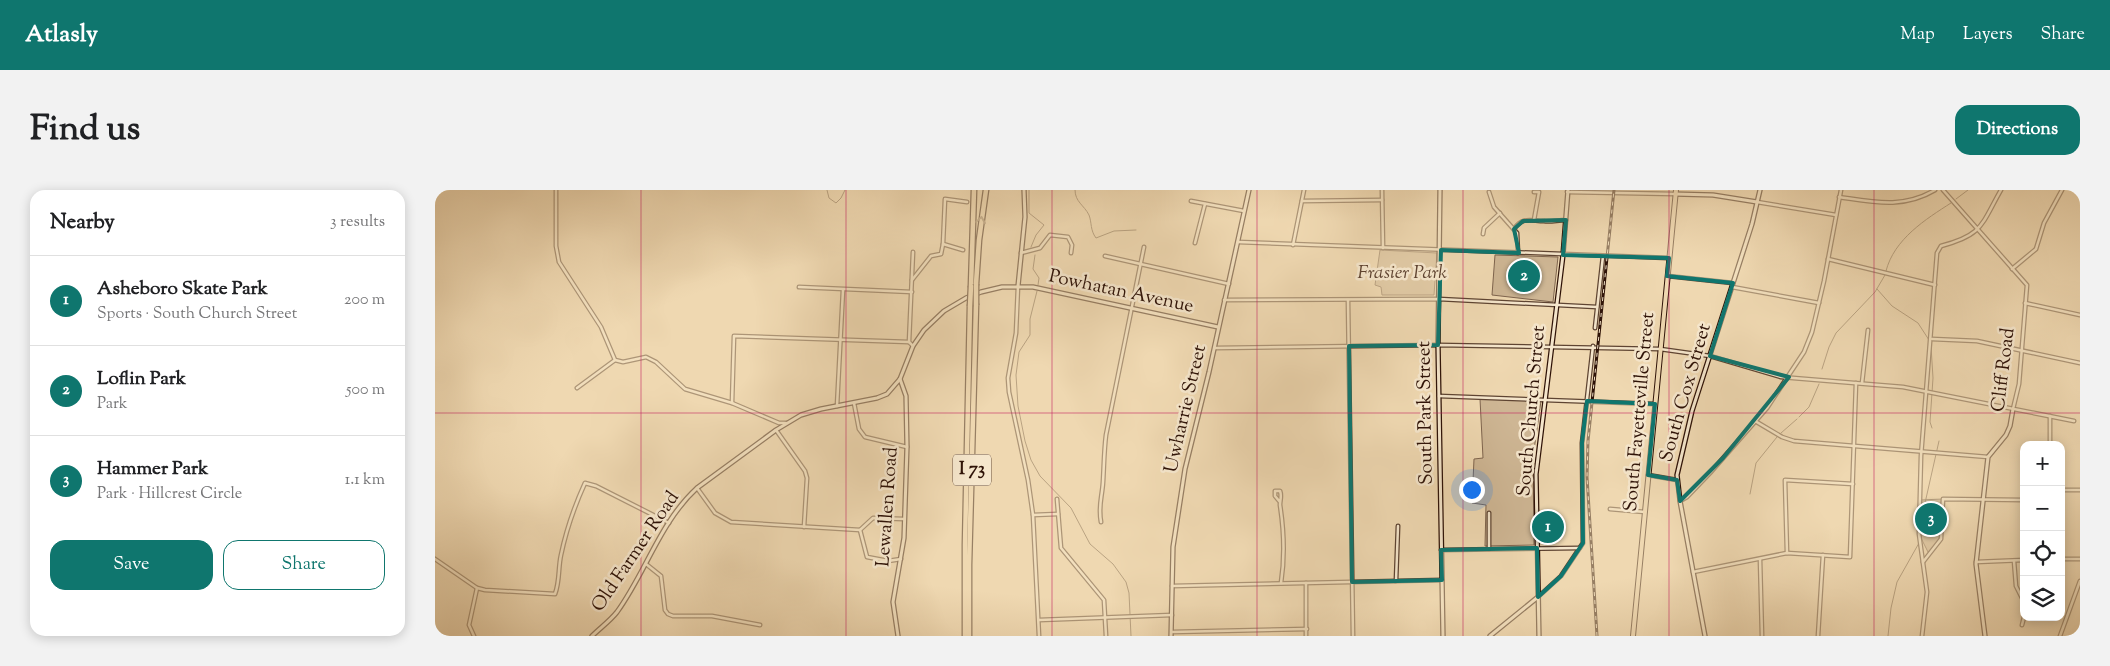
<!DOCTYPE html>
<meta charset="utf-8">
<style>
:root{--surface:#fff;--page:#f2f2f2;--text:#202124;--muted:#757577;--line:#e0e0e0;--accent:#0f766e}
body{margin:0;font-family:"Sorts Mill Goudy",serif;background:var(--page);color:var(--text)}
.controls{position:absolute;right:15px;bottom:15px;display:grid;overflow:hidden;border-radius:10px;box-shadow:0 2px 12px #0003}
.controls button{width:45px;height:45px;display:grid;place-items:center;padding:0;border:0;border-bottom:1px solid var(--line);background:var(--surface);color:var(--text);font:25px sans-serif}
.you{position:absolute;left:1036px;top:299px;width:18px;height:18px;margin:-12px;border:4px solid #fff;border-radius:50%;background:#1a73e8;box-shadow:0 0 0 8px #1a73e833}
.badge{display:grid;place-items:center;width:32px;height:32px;border-radius:50%;background:var(--accent);color:#fff;font-size:16px;font-weight:700}
.pin{position:absolute;translate:-50% -50%;border:2px solid #fff;box-shadow:0 1px 5px #0006}
.list{margin:0;padding:0;list-style:none}
h2{display:flex;justify-content:space-between;align-items:center;height:65px;margin:0;padding:0 20px;font-size:21px}
h2 small{font-size:16px;font-weight:400;color:var(--muted)}
.list li{display:grid;grid-template-columns:32px 1fr auto;gap:15px;align-items:center;box-sizing:border-box;height:90px;padding:0 20px;border-top:1px solid var(--line)}
.list b{display:block;font-size:19px;white-space:nowrap}
.list p{margin:0;font-size:16px;white-space:nowrap;color:var(--muted)}
.list em{font-size:16px;font-style:normal;color:var(--muted)}
.actions{display:flex;gap:10px;padding:15px 20px}
.actions a{flex:1;padding:11px 0;border:1px solid var(--accent);border-radius:15px;text-align:center;font-size:18px;color:var(--accent)}
.actions .main{background:var(--accent);color:#fff}
.icon{flex:none;width:28px;height:28px;fill:none;stroke:currentColor;stroke-width:2;stroke-linecap:round;stroke-linejoin:round}
.map{position:relative;flex:none;width:1645px;height:446px;overflow:hidden;border-radius:15px}
header{display:flex;align-items:center;gap:30px;box-sizing:border-box;height:70px;padding:0 25px;background:var(--accent);color:#fff}
header strong{font-size:24px}
nav{display:flex;gap:28px;margin-inline-start:auto;font-size:18px}
.intro{display:flex;align-items:center;justify-content:space-between;box-sizing:border-box;height:120px;padding:0 30px}
h1{margin:0;font-size:35px}
.button{padding:12px 22px;border-radius:15px;background:var(--accent);color:#fff;font-size:18px;font-weight:700}
main{display:flex;gap:30px;padding:0 30px}
aside{flex:1;background:var(--surface);border-radius:15px;box-shadow:0 2px 12px #0003}
.map>svg:first-child{display:block}
.green{fill:#ceb694;stroke:#7e644e}
.lines{fill:none;stroke-linecap:round;stroke-linejoin:round}
.stream{stroke:#7a614a;stroke-width:1}
.street-casing{stroke:#5e4432;stroke-width:5}
.secondary-casing{stroke:#2e1207;stroke-width:5.5}
.primary-casing{stroke:#2e1207;stroke-width:6}
.highway-casing{stroke:#2e1207;stroke-width:7}
.street{stroke:#f5e6cc;stroke-width:2.5}
.secondary{stroke:#f5e6cc;stroke-width:3}
.primary{stroke:#efd8b1;stroke-width:4}
.highway{stroke:#efd8b1;stroke-width:4.5}
.rail-casing{stroke:#2e1207;stroke-width:3}
.rail{stroke:#f5e6cc;stroke-width:1;stroke-dasharray:4;stroke-linecap:butt}
.highway-bridge-casing{stroke:#2e1207;stroke-width:7;stroke-linecap:butt}
.highway-bridge{stroke:#efd8b1;stroke-width:4.5}
.oneway{stroke:#987f64}
.marked{fill:none;stroke:#0f766e;stroke-width:4;stroke-linejoin:round}
.grid{fill:none;stroke:#c2185b;stroke-width:1;stroke-opacity:0.55}
.labels{text-anchor:middle;dominant-baseline:central;stroke-width:5;stroke-linejoin:round;paint-order:stroke}
.shield{fill:#f5e6cc;stroke:#6a5242;stroke-width:1}
.shield-label{font-size:18px;font-weight:bold;fill:#2e1207}
.park-label{font-size:19px;font-style:italic;fill:#5e4331;stroke:#f5e6cc}
.street-label{font-size:19px;fill:#2e1207;stroke:#f5e6cc}
</style>
<header>
<strong>Atlasly</strong>
<nav><a>Map</a><a>Layers</a><a>Share</a></nav>
</header>
<div class="intro"><h1>Find us</h1><a class="button">Directions</a></div>
<main>
<aside>
<h2>Nearby<small>3 results</small></h2>
<ul class="list">
<li><span class="badge">1</span><div><b>Asheboro Skate Park</b><p>Sports · South Church Street</p></div><em>200 m</em></li>
<li><span class="badge">2</span><div><b>Loflin Park</b><p>Park</p></div><em>500 m</em></li>
<li><span class="badge">3</span><div><b>Hammer Park</b><p>Park · Hillcrest Circle</p></div><em>1.1 km</em></li>
</ul>
<div class="actions"><a class="main">Save</a><a>Share</a></div>
</aside>
<div class="map">
<svg width="1645" height="446" viewBox="0 0 1645 446">
<rect width="100%" height="100%" fill="#efd8b1"/>
<filter id="stains"><feTurbulence type="fractalNoise" baseFrequency=".004" numOctaves="4"/><feColorMatrix values="0 0 0 0 .2 0 0 0 0 .09 0 0 0 0 .02 0 0 0 .5 -.17"/></filter>
<radialGradient id="worn" r=".72"><stop offset=".6" stop-color="#630" stop-opacity="0"/><stop offset="1" stop-color="#630" stop-opacity=".3"/></radialGradient>
<g class="green">
<path d="M945 60 1002 63 999 105H947L946 97 940 95Z"/>
<path d="M1060 65 1123 67 1118 112 1057 105Z"/>
<path d="M1045 209 1106 211 1098 267 1099 355 1050 356 1051 315 1037 313 1039 269 1048 268Z"/>
<path d="M1508 309 1506 349 1493 362 1486 348 1485 310Z"/>
<path d="M1105 322H1121L1122 352H1105Z"/>
</g>
<g class="lines">
<g class="stream">
<path d="M392 0 394 8 401 13 406 8 410 0"/>
<path d="M594 0V23L609 35 601 45 596 57"/>
<path d="M640 0C640 12 649 15 654 25 657 33 655 40 661 48L679 41 701 40"/>
<path d="M1521 9 1533 0"/>
<path d="M600 65 598 79 604 88 603 95"/>
<path d="M1451 81C1459 49 1491 29 1516 13"/>
<path d="M1442 99 1457 116 1483 133 1494 150"/>
<path d="M602 101 595 129V145L584 162 581 185 583 216 590 251 596 270 605 286 636 318 655 354 678 374 691 392 694 403 696 446"/>
<path d="M1496 156 1498 188 1495 232 1497 238"/>
<path d="M1387 179 1394 157 1401 143 1440 102 1450 85"/>
<path d="M1364 227 1374 217 1384 194"/>
<path d="M1346 243 1362 229"/>
<path d="M1315 304 1321 273 1342 247"/>
<path d="M1486 347 1490 313 1504 251"/>
<path d="M1453 446 1456 418 1462 392 1484 353"/>
</g>
<g class="street-casing">
<g id="street">
<path d="M121 0V56L124 72 166 137 180 170 188 172 211 167 221 172 250 199 297 213 344 233H351"/>
<path d="M947 0 948 58"/>
<path d="M1508 0 1592 95 1584 194 1578 219"/>
<path d="M1054 2 1059 17 1082 43 1083 63"/>
<path d="M1099 2H1104L1099 30"/>
<path d="M1132 2 1240 4"/>
<path d="M1404 7C1439 12 1468 19 1500 0"/>
<path d="M756 11 809 21"/>
<path d="M867 11 947 10"/>
<path d="M1322 12 1401 25"/>
<path d="M1079 39C1088 26 1096 31 1109 31 1116 32 1123 30 1131 30"/>
<path d="M1048 44 1049 38 1065 23"/>
<path d="M803 52 1234 68"/>
<path d="M760 53 770 14"/>
<path d="M508 54 528 60"/>
<path d="M858 55 869 0"/>
<path d="M478 62 474 152 478 156"/>
<path d="M586 63 605 58 615 45 633 47 637 55 636 63"/>
<path d="M670 66 794 94"/>
<path d="M1393 69 1500 95"/>
<path d="M1577 79 1601 59 1609 33 1627 0"/>
<path d="M1233 86 1298 93"/>
<path d="M477 90 496 66 506 64 508 54 510 9 532 12"/>
<path d="M583 96 581 143 573 188 574 202 593 290 598 325 604 446"/>
<path d="M364 97 477 102"/>
<path d="M1297 97 1384 113"/>
<path d="M789 110 1004 109 1162 117"/>
<path d="M913 110 918 446"/>
<path d="M1590 113 1645 125"/>
<path d="M1160 138 1168 66"/>
<path d="M1497 149 1542 151 1645 173"/>
<path d="M780 158 1003 155 1225 159 1275 166 1346 187 1468 197 1639 231"/>
<path d="M1427 193 1433 140"/>
<path d="M142 198 180 170"/>
<path d="M1004 206 1220 214"/>
<path d="M297 213 299 146 474 152"/>
<path d="M419 213 424 239 430 247 472 257"/>
<path d="M402 216 408 100"/>
<path d="M1320 231 1347 247 1359 251 1553 267"/>
<path d="M341 240 370 281 372 288 369 337"/>
<path d="M1615 255V226"/>
<path d="M1213 285 1242 290"/>
<path d="M262 298 280 323 296 332 425 340 438 328 469 329"/>
<path d="M1626 300H1645"/>
<path d="M622 309 626 358 669 410 671 446"/>
<path d="M1245 311 1252 307 1275 283 1332 218 1369 162 1377 142 1389 91 1406 0"/>
<path d="M845 312 840 306V301H845C847 306 845 310 845 315 849 341 850 367 846 393"/>
<path d="M1175 319 1210 322"/>
<path d="M1054 323V359"/>
<path d="M598 325 623 324"/>
<path d="M666 332C663 316 667 308 668 292 669 276 669 261 671 245L709 57"/>
<path d="M425 340 432 367 453 371 466 369"/>
<path d="M1006 360 1145 358"/>
<path d="M1352 363 1350 290 1418 294"/>
<path d="M0 369 42 398 50 400 120 404C125 391 123 378 126 365 131 341 140 315 150 293L161 296 234 333"/>
<path d="M1325 369 1327 446"/>
<path d="M1626 369H1645"/>
<path d="M1579 371 1581 396 1589 412"/>
<path d="M1488 372 1506 349 1508 309 1589 310"/>
<path d="M1541 372 1589 370"/>
<path d="M211 374 226 386 230 420 233 424 238 426H277L325 435"/>
<path d="M1258 382 1352 363 1415 367 1421 193"/>
<path d="M961 391 963 336"/>
<path d="M871 393V446"/>
<path d="M737 396 1007 390"/>
<path d="M1103 407 1126 386 1148 353 1147 253 1158 156"/>
<path d="M604 430 737 425"/>
<path d="M1587 435 1589 427"/>
<path d="M737 442 872 439"/>
<path d="M39 446 34 435 42 398"/>
<path d="M1383 446 1388 365"/>
<path d="M1487 446 1492 402 1484 344 1486 266 1502 63 1506 56C1548 45 1546 35 1566 0"/>
<path d="M1625 446 1645 391"/>
</g>
</g>
<g class="secondary-casing">
<g id="secondary">
<path d="M1005 0 1003 155 1008 446"/>
<path d="M1240 4 1278 5 1322 12"/>
<path d="M583 96 590 27 589 0"/>
<path d="M157 446C165 438 175 431 182 422 211 382 225 332 262 298L341 240 366 225 386 219 442 208 452 204 465 189 478 156 489 140 509 121 531 108 546 102 567 97H598L783 137"/>
<path d="M463 446 458 412 469 348 472 257 471 206 465 189"/>
<path d="M736 446 738 357 750 279 774 182 814 0"/>
<path d="M1055 446 1103 407"/>
<path d="M1104 446 1101 284 1128 65 1133 0"/>
<path d="M1270 446 1245 311 1242 285 1257 221 1317 34 1325 0"/>
<path d="M1550 446 1541 374 1553 267 1571 245 1575 236 1578 219"/>
</g>
</g>
<g class="primary-casing">
<path id="primary" d="M1198 446 1241 0"/>
</g>
<g class="highway-casing">
<g id="highway">
<path d="M541 94 544 50 551 0"/>
<path d="M536 96 539 0"/>
<path d="M530 446V355L535 116"/>
<path d="M534 446V375L541 115"/>
</g>
</g>
<use href="#street" class="street"/>
<use href="#secondary" class="secondary"/>
<use href="#primary" class="primary"/>
<use href="#highway" class="highway"/>
<g class="rail-casing">
<path id="rail" d="M1162 446 1152 287 1153 251 1179 0"/>
</g>
<use href="#rail" class="rail"/>
<g class="highway-bridge-casing">
<g id="highway-bridge">
<path d="M541 115V94"/>
<path d="M535 116 536 96"/>
</g>
</g>
<use href="#highway-bridge" class="highway-bridge"/>
</g>
<defs><path id="oneway-chevron" d="M-2-3.5L2.5 0L-2 3.5" fill="none" stroke-width="1.6" stroke-linecap="round" stroke-linejoin="round" transform="scale(1.25)"/></defs>
<use class="oneway" href="#oneway-chevron" transform="translate(546 30) rotate(-82)"/>
<path d="M0 0H1645V446H0ZM1131 30 1128 65 1234 68 1232 86 1298 93 1275 166 1354 187 1288 268 1245 311 1242 290 1213 285 1220 214 1152 211 1147 253 1148 353 1126 386 1103 407 1102 358 1006 360 1007 390 917 392 914 156 1003 155 1006 60 1084 63 1079 39 1088 31Z" fill="#efd8b1" fill-opacity=".55" fill-rule="evenodd"/>
<path class="marked" d="M1131 30 1128 65 1234 68 1232 86 1298 93 1275 166 1354 187 1288 268 1245 311 1242 290 1213 285 1220 214 1152 211 1147 253 1148 353 1126 386 1103 407 1102 358 1006 360 1007 390 917 392 914 156 1003 155 1006 60 1084 63 1079 39 1088 31Z"/>
<path class="grid" d="M206 0V446M411 0V446M617 0V446M822 0V446M1028 0V446M1234 0V446M1439 0V446M0 223H1645"/>
<g class="labels">
<rect class="shield" x="518" y="264.5" width="38" height="31" rx="4"/>
<g class="shield-label">
<text x="537" y="280">I 73</text>
</g>
<g class="park-label">
<text x="967" y="83">Frasier Park</text>
</g>
<g class="street-label">
<text transform="translate(686 102) rotate(12)">Powhatan Avenue</text>
<text transform="translate(1569 180) rotate(-83)">Cliff Road</text>
<text transform="translate(1251 203) rotate(-74)">South Cox Street</text>
<text transform="translate(751 219) rotate(-77)">Uwharrie Street</text>
<text transform="translate(1097 221) rotate(-85)">South Church Street</text>
<text transform="translate(1205 222) rotate(-85)">South Fayetteville Street</text>
<text transform="translate(991 223) rotate(-91)">South Park Street</text>
<text transform="translate(453 317) rotate(-86)">Lewallen Road</text>
<text transform="translate(201 362) rotate(-56)">Old Farmer Road</text>
</g>
</g>
<rect width="100%" height="100%" filter="url(#stains)"/>
<rect width="100%" height="100%" fill="url(#worn)"/>
</svg>
<div class="controls">
<button>+</button>
<button>−</button>
<button><svg class="icon" aria-label="locate" viewBox="0 0 24 24"><circle cx="12" cy="12" r="6"/><path d="M12 2v4M12 18v4M2 12h4M18 12h4"/></svg></button>
<button><svg class="icon" aria-label="layers" viewBox="0 0 24 24"><path d="M12 4l9 5-9 5-9-5zM3 14l9 5 9-5"/></svg></button>
</div>
<div class="you"></div>
<div class="pin badge" style="left:1113px;top:337px">1</div>
<div class="pin badge" style="left:1089px;top:86px">2</div>
<div class="pin badge" style="left:1496px;top:329px">3</div>
</div>
</main>
